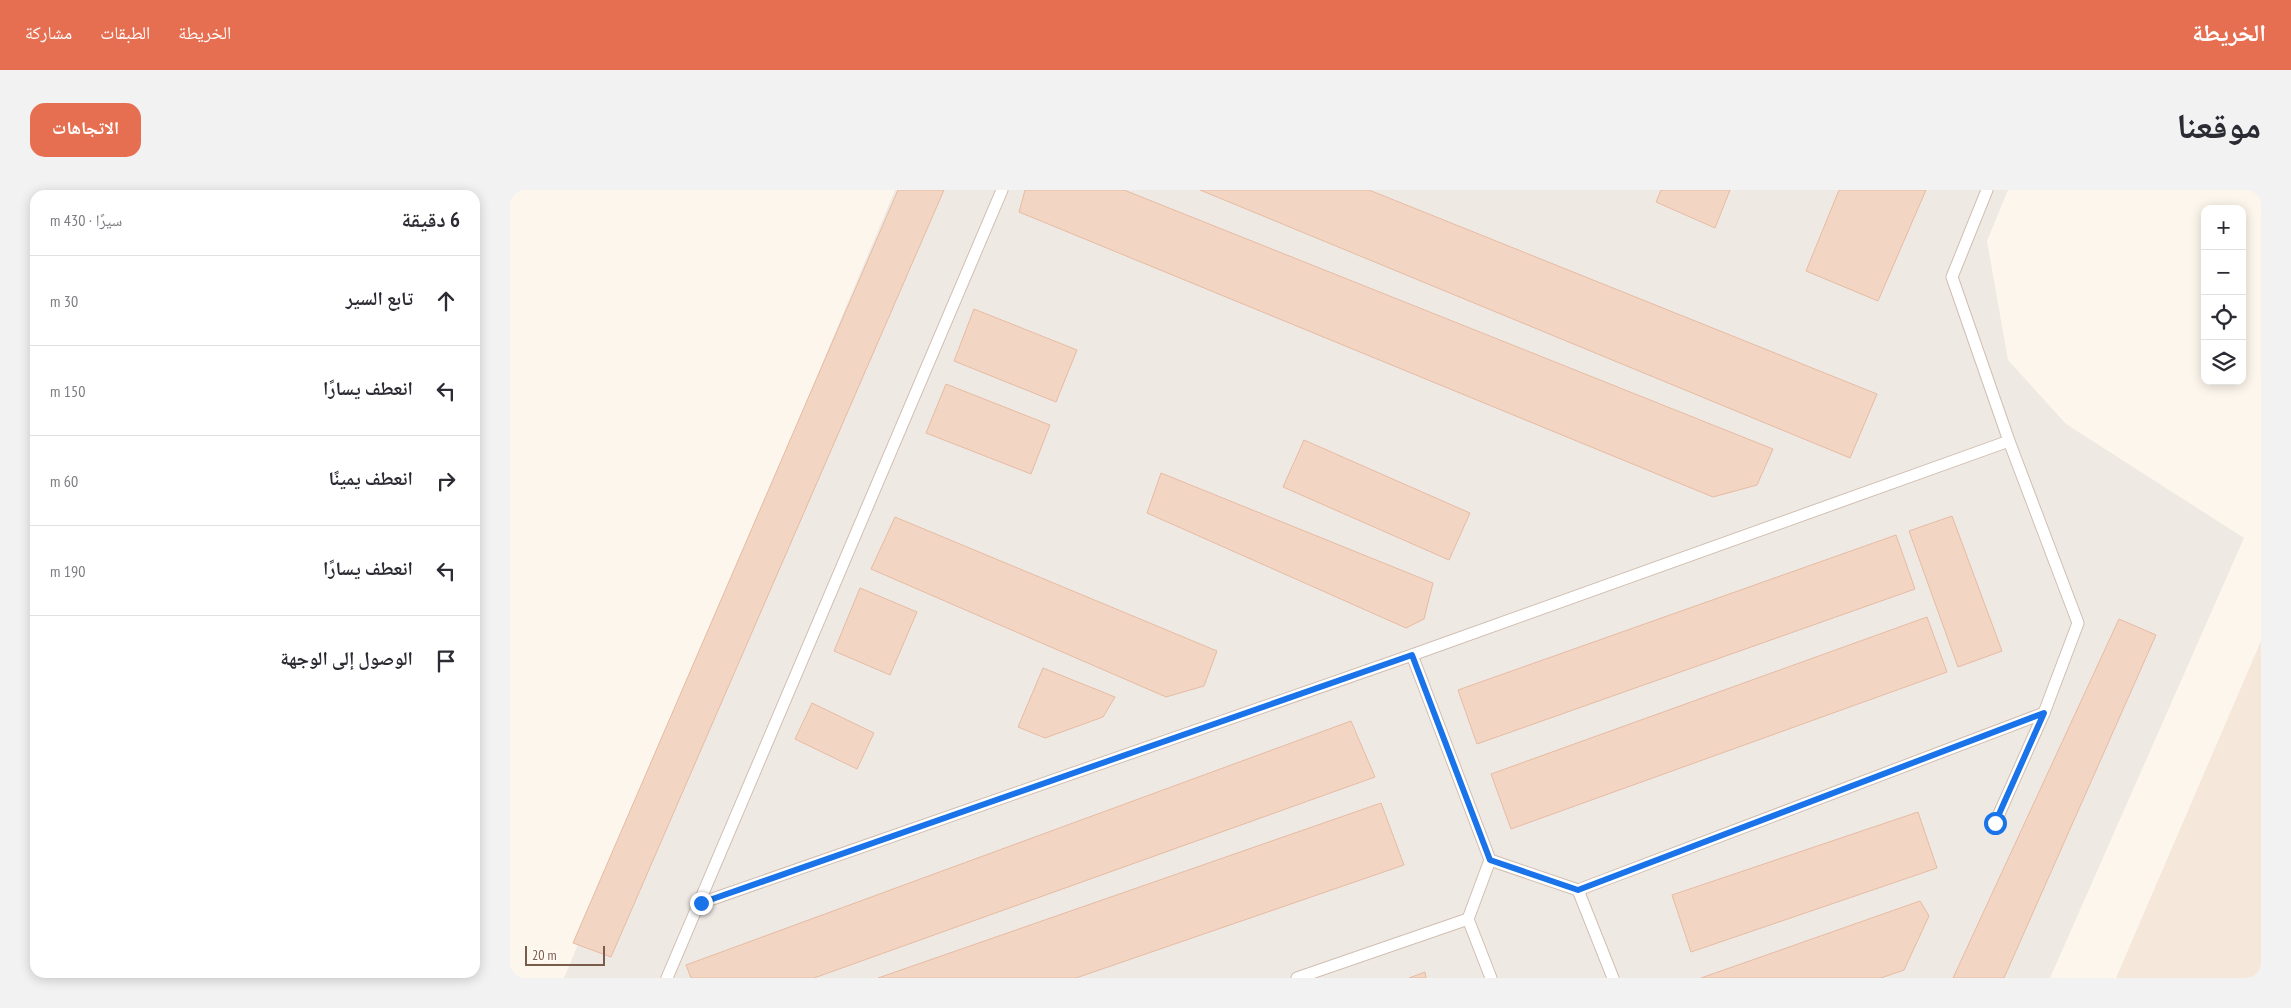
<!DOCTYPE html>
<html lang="ar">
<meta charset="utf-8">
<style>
:root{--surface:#fff;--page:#f2f2f3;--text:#2b2b33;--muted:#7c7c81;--line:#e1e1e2;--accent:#e76f51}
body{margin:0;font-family:"PT Sans Narrow","Noto Naskh Arabic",sans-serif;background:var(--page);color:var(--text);direction:rtl}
.controls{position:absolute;right:15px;top:15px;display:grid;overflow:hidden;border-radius:10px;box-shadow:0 2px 12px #0003}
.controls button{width:45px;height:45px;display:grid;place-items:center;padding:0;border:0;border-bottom:1px solid var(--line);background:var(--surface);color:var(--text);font:25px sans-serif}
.scale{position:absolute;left:15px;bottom:12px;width:80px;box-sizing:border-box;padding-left:5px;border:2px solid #7a5c4d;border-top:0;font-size:14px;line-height:18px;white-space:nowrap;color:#7a5c4d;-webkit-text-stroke:4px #fffaf3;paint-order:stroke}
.stop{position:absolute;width:15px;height:15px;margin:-11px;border:4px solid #1a73e8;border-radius:50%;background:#fff}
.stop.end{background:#1a73e8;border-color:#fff;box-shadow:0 1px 5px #0008}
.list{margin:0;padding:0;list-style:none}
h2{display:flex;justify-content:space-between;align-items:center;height:65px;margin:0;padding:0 20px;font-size:21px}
h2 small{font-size:16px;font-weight:400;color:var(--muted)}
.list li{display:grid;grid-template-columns:32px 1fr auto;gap:15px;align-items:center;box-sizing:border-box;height:90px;padding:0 20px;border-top:1px solid var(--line)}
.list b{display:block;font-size:19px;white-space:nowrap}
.list em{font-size:16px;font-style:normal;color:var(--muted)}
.icon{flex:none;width:28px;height:28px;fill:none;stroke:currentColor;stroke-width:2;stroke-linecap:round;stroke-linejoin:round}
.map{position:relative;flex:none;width:1751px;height:788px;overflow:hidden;direction:ltr;border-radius:15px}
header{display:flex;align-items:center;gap:30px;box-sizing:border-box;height:70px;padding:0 25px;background:var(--accent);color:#fff}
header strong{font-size:24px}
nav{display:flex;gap:28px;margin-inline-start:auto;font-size:18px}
.intro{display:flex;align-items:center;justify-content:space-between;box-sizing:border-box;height:120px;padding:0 30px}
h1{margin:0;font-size:35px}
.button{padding:12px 22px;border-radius:15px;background:var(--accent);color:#fff;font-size:18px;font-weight:700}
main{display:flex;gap:30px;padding:0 30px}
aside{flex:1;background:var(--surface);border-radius:15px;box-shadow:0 2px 12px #0003}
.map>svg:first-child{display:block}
.residential{fill:#f5e8da}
.industrial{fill:#efe9e4}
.building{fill:#f3d5c3;stroke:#e6bba3}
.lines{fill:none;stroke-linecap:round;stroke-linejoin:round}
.service-casing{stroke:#d1beb0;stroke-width:13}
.service{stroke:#fff;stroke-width:11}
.route{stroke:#1a73e8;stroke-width:6}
</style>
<header>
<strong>الخريطة</strong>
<nav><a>الخريطة</a><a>الطبقات</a><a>مشاركة</a></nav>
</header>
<div class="intro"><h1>موقعنا</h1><a class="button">الاتجاهات</a></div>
<main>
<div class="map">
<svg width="1751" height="788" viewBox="0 0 1751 788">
<rect width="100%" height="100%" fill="#fdf6ec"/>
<path class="residential" d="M1751 451V788H1606Z"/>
<path class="industrial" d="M385 0H1498L1477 51 1498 170 1556 234 1734 348 1540 788H54Z"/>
<g class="building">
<path d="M388 0H434L101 767 63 753Z"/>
<path d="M515 0H614L1263 259 1247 295 1203 307 509 22Z"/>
<path d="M690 0H859L1367 204 1340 268Z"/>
<path d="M1151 0H1220L1205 38 1146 12Z"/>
<path d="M1329 0H1416L1368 111 1296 81Z"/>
<path d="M464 119 567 160 546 212 444 171Z"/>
<path d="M436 194 540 235 521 284 416 243Z"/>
<path d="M794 250 960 323 939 370 773 297Z"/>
<path d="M651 283 923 393 914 429 896 438 637 323Z"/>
<path d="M1442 326 1492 461 1448 477 1399 341Z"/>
<path d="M385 327 707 461 694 496 656 507 361 379Z"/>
<path d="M1386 345 1405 399 967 554 948 500Z"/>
<path d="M350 398 407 422 380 485 324 461Z"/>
<path d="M1417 427 1437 482 1001 639 981 584Z"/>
<path d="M1609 429 1646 445 1494 788H1443Z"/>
<path d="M533 478 605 507 593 527 535 548 508 537Z"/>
<path d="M302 513 364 543 347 579 285 549Z"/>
<path d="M841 531 865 587 304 788H181L176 775Z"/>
<path d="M871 613 894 675 566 788H368Z"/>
<path d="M1408 622 1427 678 1181 762 1162 705Z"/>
<path d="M1410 711 1419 726 1394 780 1371 788H1191Z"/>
<path d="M915 782 916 788H899Z"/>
</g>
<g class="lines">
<g class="service-casing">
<g id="service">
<path d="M1477 0 1442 87 1499 251"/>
<path d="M902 465 980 670"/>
<path d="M1068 700 1534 523"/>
<path d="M191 713 902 465 1499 251 1568 433 1534 523 1485 633"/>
<path d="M157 788 492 0"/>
<path d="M787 788 958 729"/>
<path d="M981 788 958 729 980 670 1068 700 1103 788"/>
</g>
</g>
<use href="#service" class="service"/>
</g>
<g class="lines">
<path class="route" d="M191 713 902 465 980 670 1068 700 1534 523 1485 633"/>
</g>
</svg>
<div class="controls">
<button>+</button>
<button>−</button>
<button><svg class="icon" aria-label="locate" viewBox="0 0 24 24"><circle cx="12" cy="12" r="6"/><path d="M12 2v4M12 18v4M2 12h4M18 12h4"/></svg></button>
<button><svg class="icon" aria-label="layers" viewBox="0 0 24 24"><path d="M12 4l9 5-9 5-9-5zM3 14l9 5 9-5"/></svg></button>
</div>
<div class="scale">20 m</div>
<div class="stop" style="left:1485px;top:633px"></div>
<div class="stop end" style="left:191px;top:713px"></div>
</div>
<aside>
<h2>6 دقيقة<small>سيرًا · 430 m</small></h2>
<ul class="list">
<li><svg class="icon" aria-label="ahead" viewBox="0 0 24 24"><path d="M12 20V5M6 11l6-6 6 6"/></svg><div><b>تابع السير</b></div><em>30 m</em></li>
<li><svg class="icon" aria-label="left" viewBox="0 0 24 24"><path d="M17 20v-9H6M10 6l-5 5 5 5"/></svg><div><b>انعطف يسارًا</b></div><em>150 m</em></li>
<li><svg class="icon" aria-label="right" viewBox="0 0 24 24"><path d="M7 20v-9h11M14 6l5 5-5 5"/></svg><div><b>انعطف يمينًا</b></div><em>60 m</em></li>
<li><svg class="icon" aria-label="left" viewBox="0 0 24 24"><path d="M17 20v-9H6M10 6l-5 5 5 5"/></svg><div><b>انعطف يسارًا</b></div><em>190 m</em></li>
<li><svg class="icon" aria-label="arrive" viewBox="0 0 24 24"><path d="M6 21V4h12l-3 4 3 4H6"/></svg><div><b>الوصول إلى الوجهة</b></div></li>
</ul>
</aside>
</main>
